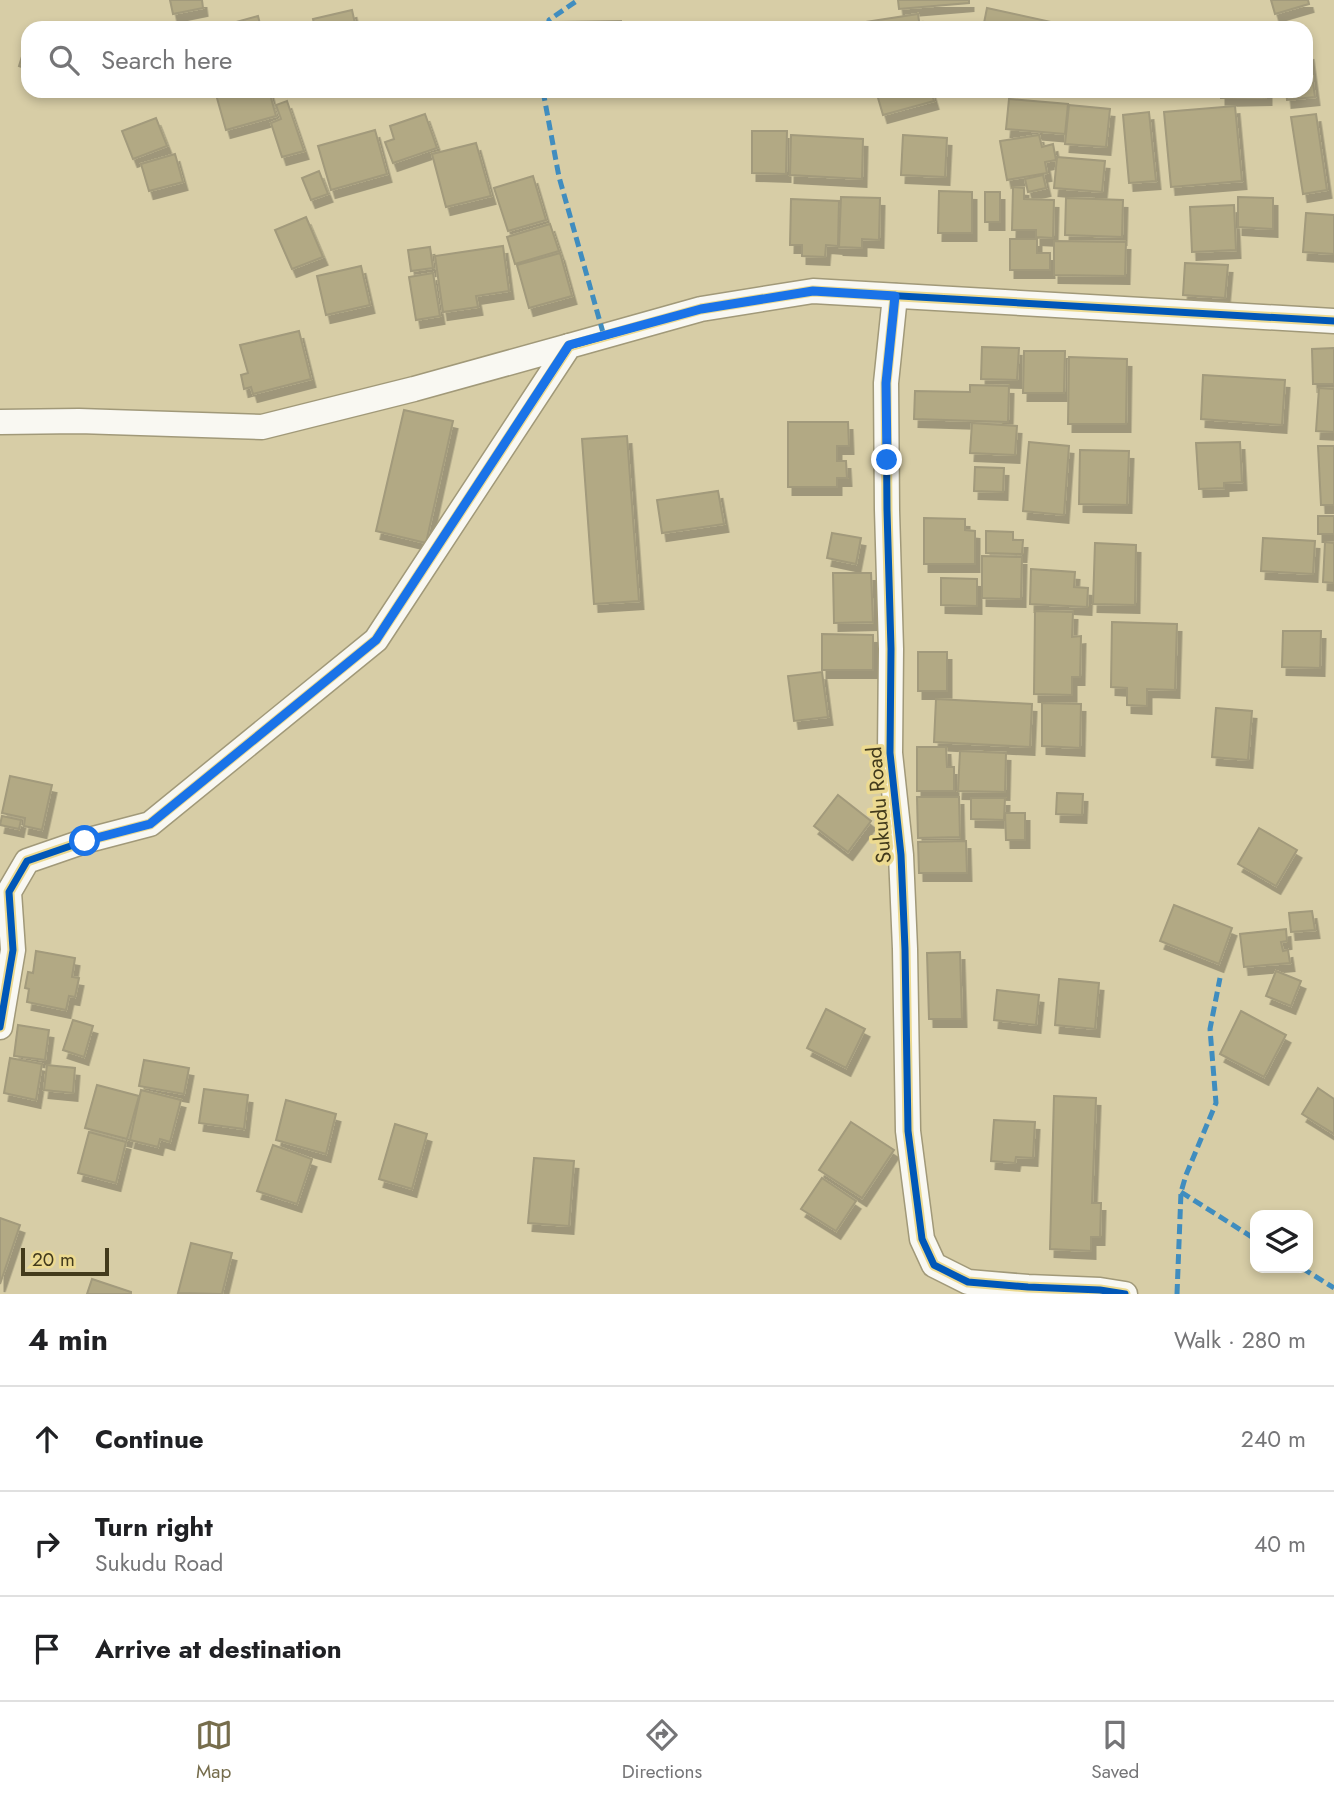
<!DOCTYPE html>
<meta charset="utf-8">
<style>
:root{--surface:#fff;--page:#f2f2f2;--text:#202124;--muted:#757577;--line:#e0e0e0;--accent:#766d4c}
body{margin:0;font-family:Jost,sans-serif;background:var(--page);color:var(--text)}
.controls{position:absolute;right:21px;bottom:21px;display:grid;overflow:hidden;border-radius:14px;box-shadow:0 4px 10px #0003}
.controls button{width:63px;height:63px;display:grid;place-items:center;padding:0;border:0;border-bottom:2px solid var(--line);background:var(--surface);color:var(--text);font:35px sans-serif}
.scale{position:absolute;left:21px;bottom:18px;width:88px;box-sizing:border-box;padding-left:7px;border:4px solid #423a1c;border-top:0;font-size:19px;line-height:24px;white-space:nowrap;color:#423a1c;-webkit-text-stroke:5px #ecda91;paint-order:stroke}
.stop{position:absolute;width:21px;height:21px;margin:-16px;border:5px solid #1a73e8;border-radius:50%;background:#fff}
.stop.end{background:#1a73e8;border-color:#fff;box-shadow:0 2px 7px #0008}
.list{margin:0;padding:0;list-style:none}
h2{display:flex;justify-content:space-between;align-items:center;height:91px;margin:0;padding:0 28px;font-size:30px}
h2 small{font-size:23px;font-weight:400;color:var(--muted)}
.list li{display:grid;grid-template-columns:46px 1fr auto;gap:21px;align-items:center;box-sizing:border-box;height:105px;padding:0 28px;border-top:2px solid var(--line)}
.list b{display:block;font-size:26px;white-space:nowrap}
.list p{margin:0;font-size:23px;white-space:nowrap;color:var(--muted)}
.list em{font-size:23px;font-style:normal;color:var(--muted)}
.icon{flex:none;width:38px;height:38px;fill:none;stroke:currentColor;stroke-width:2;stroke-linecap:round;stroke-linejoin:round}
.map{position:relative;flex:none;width:1334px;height:1294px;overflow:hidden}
.search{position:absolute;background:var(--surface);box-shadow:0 4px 10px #0003;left:21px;right:21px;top:21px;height:77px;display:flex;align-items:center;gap:18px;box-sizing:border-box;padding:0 24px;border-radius:21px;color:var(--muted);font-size:26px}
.sheet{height:406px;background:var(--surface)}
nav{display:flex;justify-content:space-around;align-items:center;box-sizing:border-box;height:98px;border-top:2px solid var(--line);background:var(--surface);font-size:19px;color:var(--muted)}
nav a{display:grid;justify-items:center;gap:4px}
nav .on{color:var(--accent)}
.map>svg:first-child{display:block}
.building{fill:#b2a984;stroke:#a29a7b;stroke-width:2;filter:url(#shadow)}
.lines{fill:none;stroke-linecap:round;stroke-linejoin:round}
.street-casing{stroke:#a19979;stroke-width:27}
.street{stroke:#f9f8f2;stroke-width:24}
.quiet{stroke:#408dbf;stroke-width:5;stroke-dasharray:10 5;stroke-linecap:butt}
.cycleway-casing{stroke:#ecda91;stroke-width:11}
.cycleway{stroke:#0057b8;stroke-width:7}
.route{stroke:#1a73e8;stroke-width:9}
.labels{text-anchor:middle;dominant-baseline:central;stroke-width:7;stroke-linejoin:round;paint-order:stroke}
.street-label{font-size:21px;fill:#423a1c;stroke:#ecda91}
</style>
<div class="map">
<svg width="1334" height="1294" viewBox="0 0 1334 1294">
<defs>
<filter id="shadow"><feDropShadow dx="4.5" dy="8" stdDeviation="0" flood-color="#0004"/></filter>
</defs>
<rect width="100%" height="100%" fill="#d7cda6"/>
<g class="building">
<path d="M170 0H202L203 8 173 14Z"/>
<path d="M898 0H969V3L899 9Z"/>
<path d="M1271 0H1308L1309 4 1275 14Z"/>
<path d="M987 8 1051 22 1050 28H983Z"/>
<path d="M352 10 356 28H315L313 19Z"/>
<path d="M918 14 920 28H866L865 22Z"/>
<path d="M258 16 261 28H223L222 26Z"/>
<path d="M621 21V28H554V22Z"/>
<path d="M28 37V69L19 66Z"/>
<path d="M1309 52 1315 97 1287 100 1286 91H1306V53Z"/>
<path d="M215 91H269L276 116 226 130Z"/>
<path d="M876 91H931L934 101 883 115Z"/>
<path d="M1221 91H1267V97L1221 98Z"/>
<path d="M1009 99 1068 104 1065 134 1006 129Z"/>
<path d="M287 101 304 151 282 157 271 123 281 119 276 105Z"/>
<path d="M1069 105 1110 109 1106 147 1065 144Z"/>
<path d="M1235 106 1242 181 1171 187 1164 112Z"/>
<path d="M1149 112 1156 181 1129 183 1123 115Z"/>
<path d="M425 114 437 148 393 163 385 142 394 139 390 126Z"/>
<path d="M1316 114 1327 190 1303 194 1291 117Z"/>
<path d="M156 118 167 146 133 159 122 131Z"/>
<path d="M375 130 387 174 331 190 318 146Z"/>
<path d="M752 131H787L786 174 752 173Z"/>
<path d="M791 135 863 139 862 179 790 175Z"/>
<path d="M903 135 947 138 945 177 901 175Z"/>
<path d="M1039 135 1042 147 1053 144 1056 160 1045 162 1047 173 1007 180 1000 141Z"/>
<path d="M476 143 491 196 446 207 432 154Z"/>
<path d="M175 154 183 182 149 191 141 164Z"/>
<path d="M1057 157 1105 161 1102 192 1054 188Z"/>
<path d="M319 171 328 194 311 200 302 178Z"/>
<path d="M1043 175 1046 188 1028 192 1025 179Z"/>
<path d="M533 176 546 220 508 231 494 188Z"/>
<path d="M1013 187 1024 188V199L1054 200 1053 238 1036 237V230H1012Z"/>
<path d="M939 191 972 192V233H938Z"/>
<rect x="985" y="192" width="15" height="30"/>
<path d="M841 197 880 198 879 240 862 239V248L839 247Z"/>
<path d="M1238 197 1273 198V229L1238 227Z"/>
<path d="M1066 198 1123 200 1122 237 1065 235Z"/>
<path d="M791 199 839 201 838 246 826 245 825 257 802 256V245H790Z"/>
<path d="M1234 205 1236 250 1192 252 1190 207Z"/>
<path d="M1306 213 1334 215V254L1303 252Z"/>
<path d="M306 217 323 257 292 269 275 230Z"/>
<path d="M550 224 559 251 515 264 507 237Z"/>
<path d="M1010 239H1037V253H1050V270H1010Z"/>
<path d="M1054 241 1126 242 1125 276 1054 275Z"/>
<path d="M503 246 509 291 476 296 478 307 443 312 435 256Z"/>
<path d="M430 247 433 268 411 271 408 250Z"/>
<path d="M560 253 572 296 529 308 517 265Z"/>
<path d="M1185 263 1228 265 1225 298 1183 295Z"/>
<path d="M361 266 370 305 326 315 317 276Z"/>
<path d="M433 273 440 316 416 320 409 277Z"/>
<path d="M299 331 311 379 253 394 251 387 244 389 241 375 248 373 240 345Z"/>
<path d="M982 347 1019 348 1017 380 981 379Z"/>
<path d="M1334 348V384H1313L1312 349Z"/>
<path d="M1024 351H1065L1064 393H1023Z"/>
<path d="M1069 357 1127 359 1126 424H1068Z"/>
<path d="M1203 375 1285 380 1282 425 1201 419Z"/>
<path d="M970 385 1009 386 1008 422 914 419 915 391 970 392Z"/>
<path d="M1319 388 1334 389V432L1316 431Z"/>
<path d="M404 410 453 421 426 543 376 531Z"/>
<path d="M788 422H848L849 446H837V461H846L847 478H837V487H788Z"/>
<path d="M972 423 1017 426 1015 455 970 453Z"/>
<path d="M627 436 639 601 594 604 582 439Z"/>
<path d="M1029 442 1069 446 1064 515 1023 511Z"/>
<path d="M1240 442 1242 482 1224 483V488L1199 489 1196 443Z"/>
<path d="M1318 446H1334V505H1321Z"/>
<path d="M1080 450 1129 451 1127 505 1079 504Z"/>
<path d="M975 467 1004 468 1003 492 974 491Z"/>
<path d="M718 491 724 524 662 533 657 500Z"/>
<rect x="1318" y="516" width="16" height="18"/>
<path d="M924 518 965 519V530L975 531V564H924Z"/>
<path d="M986 531 1013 532V540H1023L1022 554 986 553Z"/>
<path d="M832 533 861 538 856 564 827 558Z"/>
<path d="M1263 538 1315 541 1313 574 1261 571Z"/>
<path d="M1325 542 1334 543V583L1323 582Z"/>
<path d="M1095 543 1136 545 1135 605 1093 604Z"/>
<path d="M982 556 1022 557 1021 599 982 598Z"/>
<path d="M1031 569 1075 572 1074 587 1088 588 1087 607 1030 604Z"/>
<path d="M833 573H871L873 622 834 623Z"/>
<path d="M941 578 977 579V606L941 605Z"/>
<path d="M1035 611 1073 612 1072 637 1081 636 1080 677H1072V695L1034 694Z"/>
<path d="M1112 622 1177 624 1175 690 1147 689V706L1127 705V688L1111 687Z"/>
<path d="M1283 631H1321L1320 668 1282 667Z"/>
<path d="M822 634 873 635V670H822Z"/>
<rect x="918" y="652" width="29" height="39"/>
<path d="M822 672 828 717 794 721 788 676Z"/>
<path d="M936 699 1032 704 1030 747 934 742Z"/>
<path d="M1042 703 1081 704 1080 748 1042 746Z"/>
<path d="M1216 708 1252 711 1248 760 1212 757Z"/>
<path d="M917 747H946L947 767H954V791H917Z"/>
<path d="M960 751 1006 753 1005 792 958 791Z"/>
<path d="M10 776 52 785 42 830 24 826 25 818 2 813Z"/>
<path d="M1057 793 1083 794 1082 815 1056 814Z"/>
<path d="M838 795 871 821 848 852 814 826Z"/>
<path d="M917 797H959L960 837 918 838Z"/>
<path d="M971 798H1005L1004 820 971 819Z"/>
<path d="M1005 813H1025V840H1006Z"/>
<path d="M2 816 21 820 19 829 0 825Z"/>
<path d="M1259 828 1297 850 1276 886 1238 864Z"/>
<path d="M966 841 967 873H919L918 842Z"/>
<path d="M1174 905 1232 928 1219 964 1160 941Z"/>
<path d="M1312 911 1315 930 1291 932 1289 913Z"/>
<path d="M1286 929 1287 941 1281 942 1283 951 1288 950 1290 963 1244 967 1240 934Z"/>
<path d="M36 951 75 958 72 977 79 978 75 997 69 996 66 1010 27 1002 29 989 25 988 28 972 33 973Z"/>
<path d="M960 952 962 1019H929L927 953Z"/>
<path d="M1276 971 1301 981 1291 1006 1266 996Z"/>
<path d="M1059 979 1099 983 1095 1029 1055 1025Z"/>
<path d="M997 990 1039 995 1036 1025 994 1020Z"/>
<path d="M826 1009 865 1029 846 1068 807 1048Z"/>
<path d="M1241 1011 1286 1035 1264 1077 1220 1054Z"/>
<path d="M73 1020 93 1026 84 1057 63 1050Z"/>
<path d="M18 1025 49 1030 45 1060 14 1056Z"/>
<path d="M10 1058 42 1064 36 1100 4 1093Z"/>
<path d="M144 1060 189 1068 184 1094 139 1086Z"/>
<path d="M47 1065 75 1068 73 1093 44 1090Z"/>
<path d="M97 1085 139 1096 127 1139 85 1128Z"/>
<path d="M1318 1088 1334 1099V1134L1302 1114Z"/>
<path d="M204 1089 248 1095 244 1129 199 1123Z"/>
<path d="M141 1090 181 1100 170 1142 160 1139 158 1147 130 1140Z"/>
<path d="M1054 1096 1096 1098 1092 1203H1101L1100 1237H1091V1251L1050 1249Z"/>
<path d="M286 1100 336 1114 326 1154 276 1140Z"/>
<path d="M994 1120 1035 1122 1033 1158 1016 1157 1015 1163 991 1161Z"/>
<path d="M851 1122 894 1150 862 1198 819 1170Z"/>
<path d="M395 1124 427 1134 412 1189 379 1179Z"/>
<path d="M89 1132 126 1142 116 1183 78 1173Z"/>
<path d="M273 1145 312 1159 297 1204 257 1191Z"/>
<path d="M534 1158 574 1161 569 1226 528 1223Z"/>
<path d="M822 1178 856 1201 836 1231 801 1209Z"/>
<path d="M0 1218 20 1225 0 1284Z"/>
<path d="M191 1243 232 1253 222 1294 178 1293Z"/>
<path d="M92 1279 131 1292V1294H87Z"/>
</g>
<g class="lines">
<g class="street-casing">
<g id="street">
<path d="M895 296 886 383 887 510 891 649 890 753 901 855 905 949 908 1131 922 1239 934 1265 968 1282 1028 1287 1100 1290 1125 1294"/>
<path d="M0 422 79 421 262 427 414 389 569 346"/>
<path d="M0 1027 13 950 9 892 27 861 85 841 150 824 376 640 569 346 701 309 813 291 1334 321"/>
</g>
</g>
<use href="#street" class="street"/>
<g class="quiet">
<path d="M548 28 549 20 578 0"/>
<path d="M543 91 559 177 604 336"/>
<path d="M1181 1192 1255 1239"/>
<path d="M1302 1268 1334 1288"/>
<path d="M1177 1294 1181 1192 1186 1175 1216 1103 1210 1029 1220 978"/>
</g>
<g class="cycleway-casing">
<g id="cycleway">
<path d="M895 296 886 383 887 510 891 649 890 753 901 855 905 949 908 1131 922 1239 934 1265 968 1282 1028 1287 1100 1290 1125 1294"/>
<path d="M0 1027 13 950 9 892 27 861 85 841 150 824 376 640 569 346 701 309 813 291 1334 321"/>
</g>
</g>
<use href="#cycleway" class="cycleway"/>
</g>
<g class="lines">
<path class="route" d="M85 841 150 824 376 640 569 345 701 309 813 291 895 296 886 383 887 460"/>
</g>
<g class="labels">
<g class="street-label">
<text transform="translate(879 805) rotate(-95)">Sukudu Road</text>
</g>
</g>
</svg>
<div class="controls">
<button><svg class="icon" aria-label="layers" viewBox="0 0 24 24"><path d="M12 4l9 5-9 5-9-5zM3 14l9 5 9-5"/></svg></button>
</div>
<div class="scale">20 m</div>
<div class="stop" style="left:85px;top:841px"></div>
<div class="stop end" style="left:887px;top:460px"></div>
<div class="search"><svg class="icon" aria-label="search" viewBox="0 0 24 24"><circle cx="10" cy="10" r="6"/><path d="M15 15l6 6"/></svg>Search here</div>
</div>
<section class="sheet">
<h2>4 min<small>Walk · 280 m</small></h2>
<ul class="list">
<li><svg class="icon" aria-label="ahead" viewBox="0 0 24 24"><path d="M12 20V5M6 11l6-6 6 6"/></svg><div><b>Continue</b></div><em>240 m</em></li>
<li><svg class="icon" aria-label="right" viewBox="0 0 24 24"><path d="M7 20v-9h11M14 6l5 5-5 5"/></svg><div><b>Turn right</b><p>Sukudu Road</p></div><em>40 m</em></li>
<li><svg class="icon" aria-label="arrive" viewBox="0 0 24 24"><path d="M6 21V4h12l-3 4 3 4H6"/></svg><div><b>Arrive at destination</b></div></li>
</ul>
</section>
<nav>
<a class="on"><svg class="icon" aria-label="map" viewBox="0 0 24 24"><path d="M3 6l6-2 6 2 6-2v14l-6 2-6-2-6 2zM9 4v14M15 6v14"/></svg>Map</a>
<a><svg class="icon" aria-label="directions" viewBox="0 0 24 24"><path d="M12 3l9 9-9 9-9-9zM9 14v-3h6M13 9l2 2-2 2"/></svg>Directions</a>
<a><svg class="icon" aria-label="saved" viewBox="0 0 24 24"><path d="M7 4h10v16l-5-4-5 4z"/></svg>Saved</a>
</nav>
